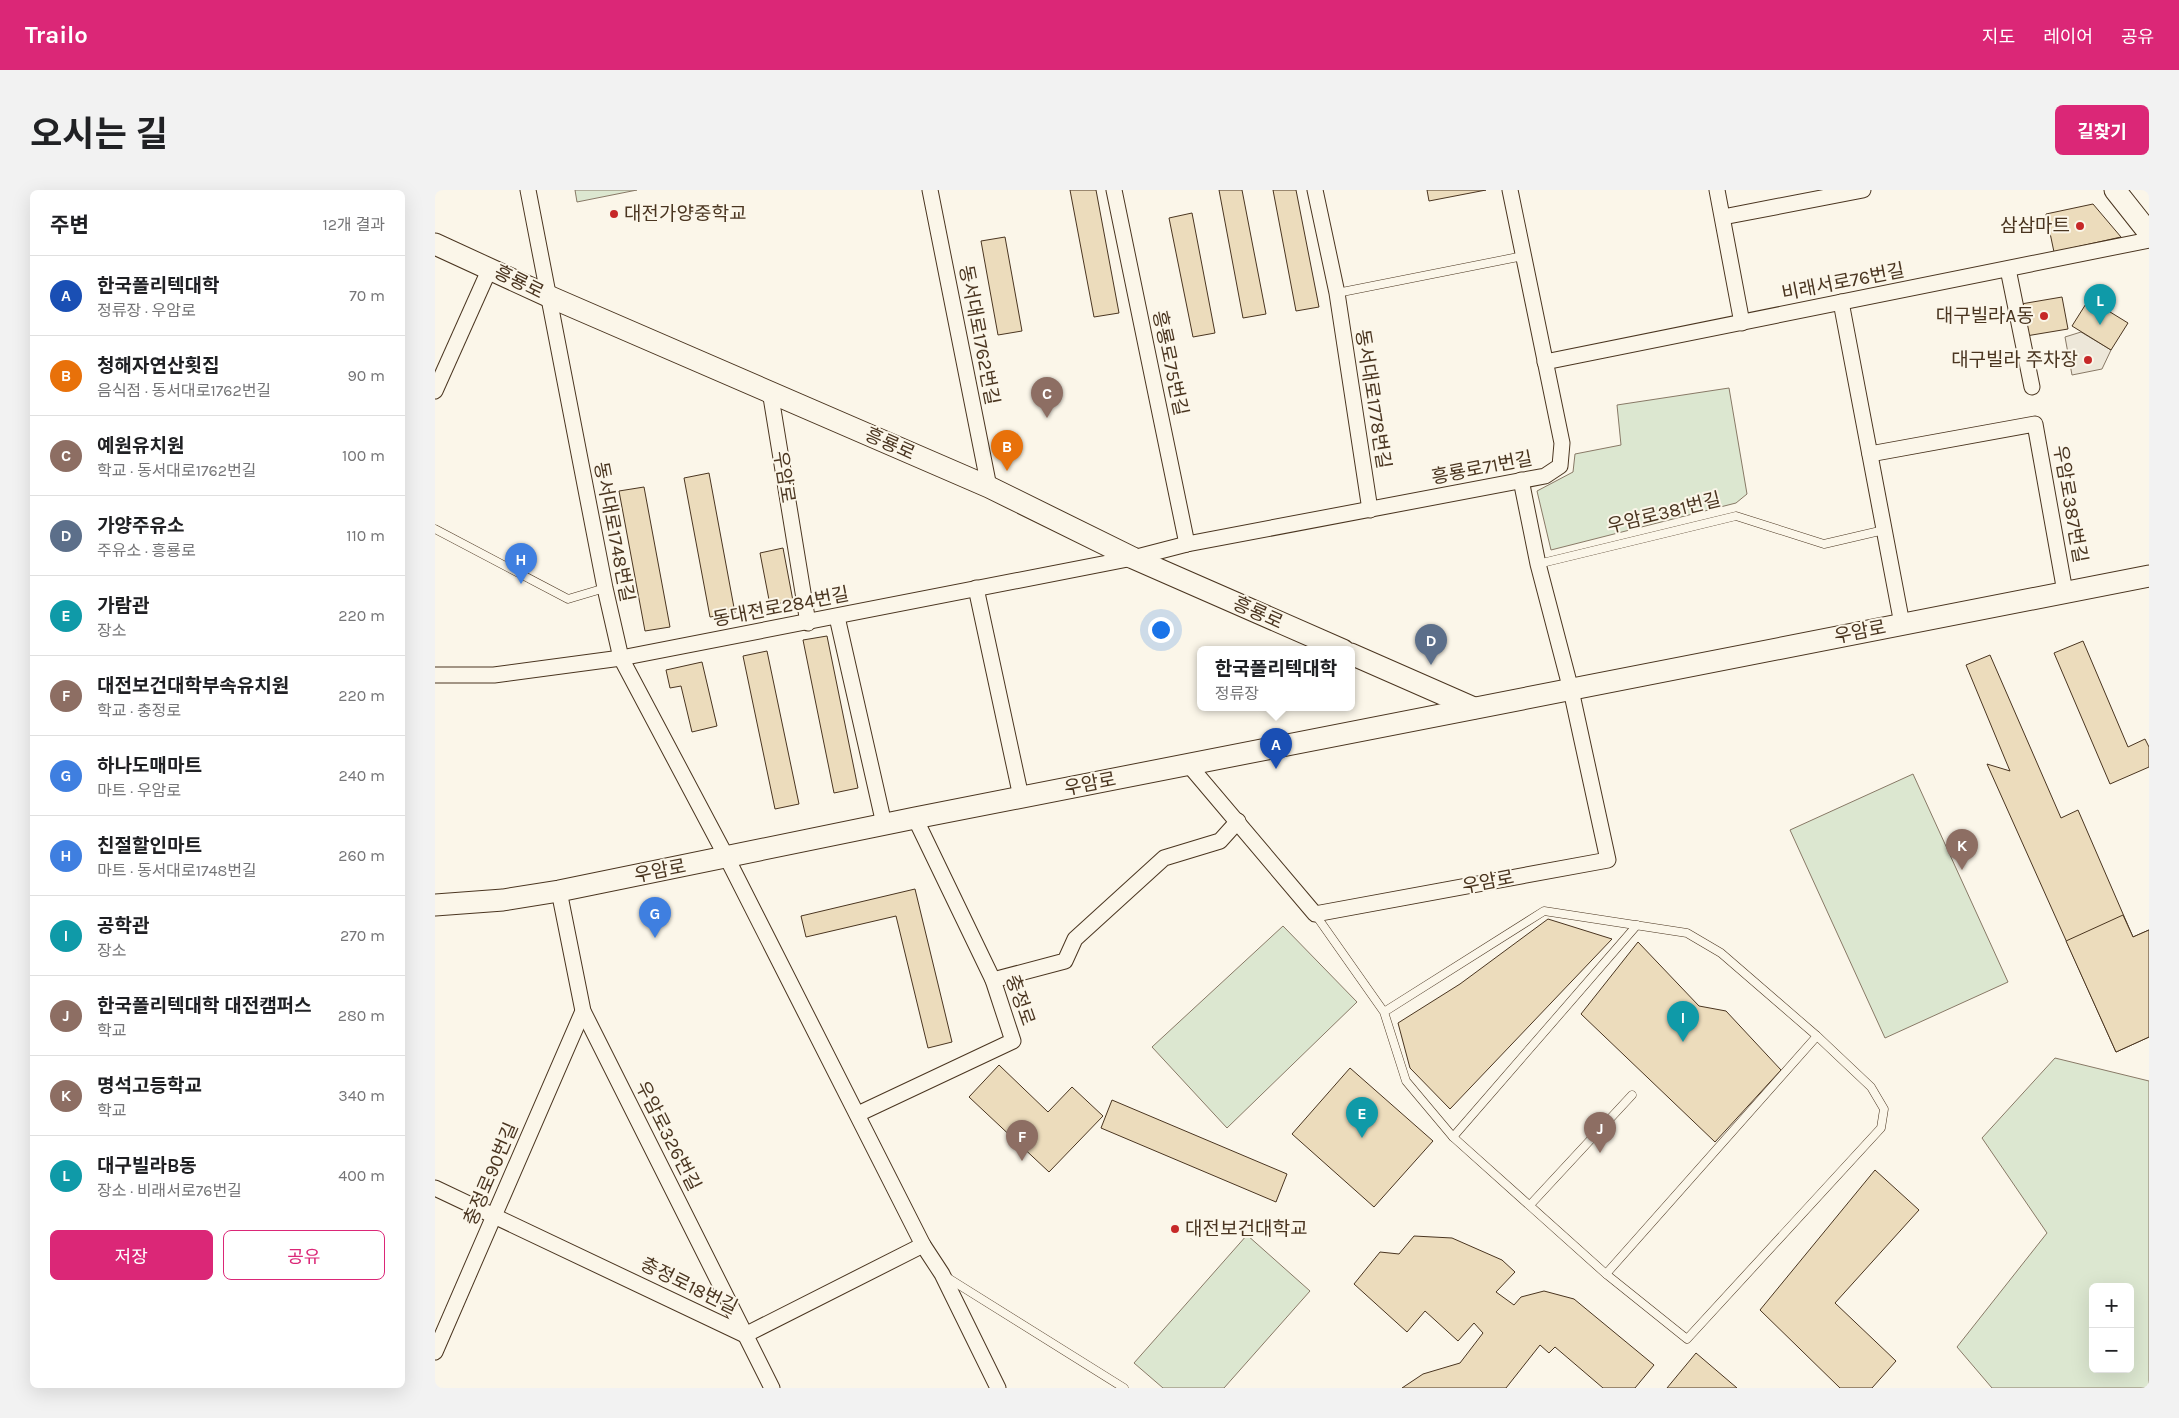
<!DOCTYPE html>
<html lang="ko">
<meta charset="utf-8">
<style>
:root{--surface:#fff;--page:#f2f2f2;--text:#202124;--muted:#757577;--line:#e0e0e0;--accent:#db2777}
body{margin:0;font-family:Karla,"Noto Sans KR",sans-serif;background:var(--page);color:var(--text)}
.controls{position:absolute;right:15px;bottom:15px;display:grid;overflow:hidden;border-radius:8px;box-shadow:0 5px 20px #0002}
.controls button{width:45px;height:45px;display:grid;place-items:center;padding:0;border:0;border-bottom:1px solid var(--line);background:var(--surface);color:var(--text);font:25px sans-serif}
.you{position:absolute;left:725px;top:439px;width:18px;height:18px;margin:-12px;border:4px solid #fff;border-radius:50%;background:#1a73e8;box-shadow:0 0 0 8px #1a73e833}
.badge{display:grid;place-items:center;width:32px;height:32px;border-radius:50%;background:var(--accent);color:#fff;font-size:16px;font-weight:700}
.pin{position:absolute;translate:-50% -41px;filter:drop-shadow(0 1px 2px #0008)}
.pin::after{content:'';position:absolute;top:26px;width:18px;height:15px;background:inherit;clip-path:polygon(0 0,100% 0,50% 100%)}
.popup{position:absolute;left:762px;top:456px;width:158px;height:65px;box-sizing:border-box;display:grid;place-content:center;border-radius:8px;background:var(--surface);filter:drop-shadow(0 1px 4px #0005);font-size:16px;white-space:nowrap;color:var(--muted)}
.popup b{font-size:19px;color:var(--text)}
.popup::after{content:'';position:absolute;left:50%;top:100%;margin-left:-10px;border:10px solid transparent;border-top-color:var(--surface)}
.list{margin:0;padding:0;list-style:none}
h2{display:flex;justify-content:space-between;align-items:center;height:65px;margin:0;padding:0 20px;font-size:21px}
h2 small{font-size:16px;font-weight:400;color:var(--muted)}
.list li{display:grid;grid-template-columns:32px 1fr auto;gap:15px;align-items:center;box-sizing:border-box;height:80px;padding:0 20px;border-top:1px solid var(--line)}
.list b{display:block;font-size:19px;white-space:nowrap}
.list p{margin:0;font-size:16px;white-space:nowrap;color:var(--muted)}
.list em{font-size:16px;font-style:normal;color:var(--muted)}
.actions{display:flex;gap:10px;padding:15px 20px}
.actions a{flex:1;padding:11px 0;border:1px solid var(--accent);border-radius:8px;text-align:center;font-size:18px;color:var(--accent)}
.actions .main{background:var(--accent);color:#fff}
.map{position:relative;flex:none;width:1714px;height:1198px;overflow:hidden;border-radius:8px}
header{display:flex;align-items:center;gap:30px;box-sizing:border-box;height:70px;padding:0 25px;background:var(--accent);color:#fff}
header strong{font-size:24px}
nav{display:flex;gap:28px;margin-inline-start:auto;font-size:18px}
.intro{display:flex;align-items:center;justify-content:space-between;box-sizing:border-box;height:120px;padding:0 30px}
h1{margin:0;font-size:35px}
.button{padding:12px 22px;border-radius:8px;background:var(--accent);color:#fff;font-size:18px;font-weight:700}
main{display:flex;gap:30px;padding:0 30px}
aside{flex:1;background:var(--surface);border-radius:8px;box-shadow:0 5px 20px #0002}
.map>svg:first-child{display:block}
.green{fill:#dce7d0;stroke:#887966;fill-rule:evenodd}
.parking{fill:#ede7d9;stroke:#887966}
.building{fill:#ecdcbc;stroke:#4a3520}
.lines{fill:none;stroke-linecap:round;stroke-linejoin:round}
.lane-casing{stroke:#4a3520;stroke-width:9}
.street-casing{stroke:#4a3520;stroke-width:17}
.secondary-casing{stroke:#4a3520;stroke-width:23}
.lane{stroke:#fbf6e9;stroke-width:8}
.street{stroke:#fbf6e9;stroke-width:15}
.secondary{stroke:#fbf6e9;stroke-width:21}
.poi-dot{fill:#c62828;stroke:#fbf6e9;stroke-width:2}
.labels{text-anchor:middle;dominant-baseline:central;stroke-width:4;stroke-linejoin:round;paint-order:stroke}
.poi-label{font-size:19px;fill:#4a3520;stroke:#fbf6e9;text-anchor:end}
.street-label{font-size:19px;fill:#4a3520;stroke:#fbf6e9}
</style>
<header>
<strong>Trailo</strong>
<nav><a>지도</a><a>레이어</a><a>공유</a></nav>
</header>
<div class="intro"><h1>오시는 길</h1><a class="button">길찾기</a></div>
<main>
<aside>
<h2>주변<small>12개 결과</small></h2>
<ul class="list">
<li><span class="badge" style="background:#1a4fb4">A</span><div><b>한국폴리텍대학</b><p>정류장 · 우암로</p></div><em>70 m</em></li>
<li><span class="badge" style="background:#e8710a">B</span><div><b>청해자연산횟집</b><p>음식점 · 동서대로1762번길</p></div><em>90 m</em></li>
<li><span class="badge" style="background:#8d6e63">C</span><div><b>예원유치원</b><p>학교 · 동서대로1762번길</p></div><em>100 m</em></li>
<li><span class="badge" style="background:#5c6f8a">D</span><div><b>가양주유소</b><p>주유소 · 흥룡로</p></div><em>110 m</em></li>
<li><span class="badge" style="background:#0f9aa8">E</span><div><b>가람관</b><p>장소</p></div><em>220 m</em></li>
<li><span class="badge" style="background:#8d6e63">F</span><div><b>대전보건대학부속유치원</b><p>학교 · 충정로</p></div><em>220 m</em></li>
<li><span class="badge" style="background:#3f7fe0">G</span><div><b>하나도매마트</b><p>마트 · 우암로</p></div><em>240 m</em></li>
<li><span class="badge" style="background:#3f7fe0">H</span><div><b>친절할인마트</b><p>마트 · 동서대로1748번길</p></div><em>260 m</em></li>
<li><span class="badge" style="background:#0f9aa8">I</span><div><b>공학관</b><p>장소</p></div><em>270 m</em></li>
<li><span class="badge" style="background:#8d6e63">J</span><div><b>한국폴리텍대학 대전캠퍼스</b><p>학교</p></div><em>280 m</em></li>
<li><span class="badge" style="background:#8d6e63">K</span><div><b>명석고등학교</b><p>학교</p></div><em>340 m</em></li>
<li><span class="badge" style="background:#0f9aa8">L</span><div><b>대구빌라B동</b><p>장소 · 비래서로76번길</p></div><em>400 m</em></li>
</ul>
<div class="actions"><a class="main">저장</a><a>공유</a></div>
</aside>
<div class="map">
<svg width="1714" height="1198" viewBox="0 0 1714 1198">
<rect width="100%" height="100%" fill="#fbf6e9"/>
<g class="green">
<path d="M140 0H202L142 12Z"/>
<path d="M1294 198 1312 304 1301 313 1116 360 1102 301 1138 282 1140 264 1186 255 1182 215Z"/>
<path d="M1478 584 1573 792 1450 848 1355 640Z"/>
<path d="M848 736 922 812 792 938 717 857Z"/>
<path d="M1620 868 1714 891V1198H1557L1522 1157 1612 1043 1547 948ZM1658 1097H1695V1179H1658Z"/>
<path d="M812 1045 875 1101 789 1198H728L699 1173Z"/>
</g>
<path class="parking" d="M1646 142 1676 160 1667 179 1637 185 1630 147Z"/>
<g class="building">
<path d="M635 0H661L684 123 659 127Z"/>
<path d="M784 0H807L831 124 808 128Z"/>
<path d="M838 0H861L884 117 861 121Z"/>
<path d="M992 0H1051L994 11Z"/>
<path d="M1658 14 1686 47 1619 62 1611 24Z"/>
<path d="M757 23 780 143 758 147 734 28Z"/>
<path d="M570 47 587 141 563 145 546 51Z"/>
<path d="M1627 107 1633 139 1591 146 1586 114Z"/>
<path d="M1654 109 1693 133 1676 160 1637 136Z"/>
<path d="M274 283 300 423 275 427 249 288Z"/>
<path d="M209 297 235 437 210 441 184 301Z"/>
<path d="M348 358 358 411 335 415 325 363Z"/>
<path d="M392 446 423 598 399 603 368 450Z"/>
<path d="M1648 451 1693 557 1710 549 1714 557V577L1675 594 1619 463Z"/>
<path d="M332 461 364 614 340 619 308 466Z"/>
<path d="M1555 465 1626 628 1643 620 1698 747 1714 740V847L1681 862 1552 574 1575 581 1531 475Z"/>
<path d="M267 472 282 536 257 542 246 496 235 498 231 480Z"/>
<path d="M480 699 517 852 493 858 461 726 371 747 366 726Z"/>
<path d="M1688 725 1698 747 1714 740V847L1681 862 1631 751Z"/>
<path d="M1113 729 1177 749 1015 919 975 878 963 833 1025 794Z"/>
<path d="M1203 752 1264 816 1291 821 1346 880 1280 952 1146 824Z"/>
<path d="M564 875 613 922 637 897 668 926 614 982 534 907Z"/>
<path d="M915 878 998 951 939 1017 857 944Z"/>
<path d="M677 910 852 984 841 1012 666 938Z"/>
<path d="M1440 980 1484 1020 1400 1113 1461 1171 1437 1198H1405L1325 1120Z"/>
<path d="M979 1046 1017 1048 1067 1070 1080 1082 1061 1102 1079 1115 1086 1107 1109 1101 1139 1109 1219 1175 1200 1198H1168L1120 1157 1114 1163 1105 1155 1071 1198H967L988 1184 1025 1173 1048 1143 1039 1133 1023 1151 990 1121 972 1142 919 1094 945 1062 964 1064Z"/>
<path d="M1261 1163 1302 1198H1232Z"/>
</g>
<g class="lines">
<g class="lane-casing">
<g id="lane">
<path d="M902 103 1088 66"/>
<path d="M0 339 133 409 170 398"/>
<path d="M1103 374 1301 326 1389 354 1449 340"/>
<path d="M880 724 949 822 971 891 1018 947 1171 1084 1252 1149 1446 938 1449 919 1436 897 1382 846 1286 763 1252 743 1109 721 949 822"/>
<path d="M1018 947 1202 735"/>
<path d="M1095 1015 1197 905"/>
<path d="M1171 1084 1382 846"/>
<path d="M513 1088 689 1198"/>
</g>
</g>
<g class="street-casing">
<g id="street">
<path d="M93 0 170 398 186 468 292 668 488 1055 507 1084 563 1198"/>
<path d="M495 0 554 297"/>
<path d="M679 0 752 354"/>
<path d="M880 0 902 103 935 320"/>
<path d="M1282 0 1307 133"/>
<path d="M1288 27 1428 0"/>
<path d="M1573 79 1597 197"/>
<path d="M1406 112 1467 434"/>
<path d="M1110 172 1714 50"/>
<path d="M0 201 55 78"/>
<path d="M335 201 373 433"/>
<path d="M1435 264 1600 234 1630 402"/>
<path d="M541 398 586 607"/>
<path d="M402 427 449 634"/>
<path d="M0 485H59L186 468 698 368 752 354 1110 286 1125 276 1127 253 1075 0"/>
<path d="M753 574 880 724 1173 670 1136 500 1103 374 1086 290"/>
<path d="M124 701 148 821 337 1198"/>
<path d="M558 790 630 771 640 749 729 668 785 651 803 631"/>
<path d="M423 924 578 851 558 790 480 628"/>
<path d="M0 998 310 1145 488 1055"/>
<path d="M0 1162 148 821"/>
</g>
</g>
<g class="secondary-casing">
<g id="secondary">
<path d="M1680 0 1714 43"/>
<path d="M0 54 113 106 554 297 698 368 908 460"/>
<path d="M916 464 1039 518"/>
<path d="M0 715 68 710 124 701 480 628 1714 386"/>
</g>
</g>
<use href="#lane" class="lane"/>
<use href="#street" class="street"/>
<use href="#secondary" class="secondary"/>
</g>
<g class="poi-dot">
<circle cx="179" cy="24" r="5"/>
<circle cx="1645" cy="36" r="5"/>
<circle cx="1609" cy="126" r="5"/>
<circle cx="1653" cy="170" r="5"/>
<circle cx="740" cy="1039" r="5"/>
</g>
<g class="labels">
<g class="poi-label">
<text x="189" y="24" text-anchor="start">대전가양중학교</text>
<text x="1635" y="36">삼삼마트</text>
<text x="1599" y="126">대구빌라A동</text>
<text x="1643" y="170">대구빌라 주차장</text>
<text x="750" y="1039" text-anchor="start">대전보건대학교</text>
</g>
<g class="street-label">
<text transform="translate(84 92) rotate(26)">흥룡로</text>
<text transform="translate(1408 92) rotate(-11)">비래서로76번길</text>
<text transform="translate(544 145) rotate(79)">동서대로1762번길</text>
<text transform="translate(735 173) rotate(78)">흥룡로75번길</text>
<text transform="translate(938 209) rotate(81)">동서대로1778번길</text>
<text transform="translate(455 254) rotate(24)">흥룡로</text>
<text transform="translate(1047 278) rotate(-11)">흥룡로71번길</text>
<text transform="translate(349 287) rotate(81)">우암로</text>
<text transform="translate(1635 314) rotate(80)">우암로387번길</text>
<text transform="translate(1229 323) rotate(-14)">우암로381번길</text>
<text transform="translate(179 342) rotate(79)">동서대로1748번길</text>
<text transform="translate(346 417) rotate(-11)">동대전로284번길</text>
<text transform="translate(823 423) rotate(24)">흥룡로</text>
<text transform="translate(1425 442) rotate(-11)">우암로</text>
<text transform="translate(655 594) rotate(-11)">우암로</text>
<text transform="translate(225 681) rotate(-11)">우암로</text>
<text transform="translate(1053 692) rotate(-11)">우암로</text>
<text transform="translate(585 810) rotate(71)">충정로</text>
<text transform="translate(233 946) rotate(63)">우암로326번길</text>
<text transform="translate(56 984) rotate(-67)">충정로90번길</text>
<text transform="translate(254 1096) rotate(26)">충정로18번길</text>
</g>
</g>
</svg>
<div class="controls">
<button>+</button>
<button>−</button>
</div>
<div class="you"></div>
<div class="pin badge" style="left:841px;top:579px;background:#1a4fb4">A</div>
<div class="popup"><b>한국폴리텍대학</b>정류장</div>
<div class="pin badge" style="left:572px;top:281px;background:#e8710a">B</div>
<div class="pin badge" style="left:612px;top:228px;background:#8d6e63">C</div>
<div class="pin badge" style="left:996px;top:475px;background:#5c6f8a">D</div>
<div class="pin badge" style="left:927px;top:948px;background:#0f9aa8">E</div>
<div class="pin badge" style="left:587px;top:971px;background:#8d6e63">F</div>
<div class="pin badge" style="left:220px;top:748px;background:#3f7fe0">G</div>
<div class="pin badge" style="left:86px;top:394px;background:#3f7fe0">H</div>
<div class="pin badge" style="left:1248px;top:852px;background:#0f9aa8">I</div>
<div class="pin badge" style="left:1165px;top:963px;background:#8d6e63">J</div>
<div class="pin badge" style="left:1527px;top:680px;background:#8d6e63">K</div>
<div class="pin badge" style="left:1665px;top:135px;background:#0f9aa8">L</div>
</div>
</main>
